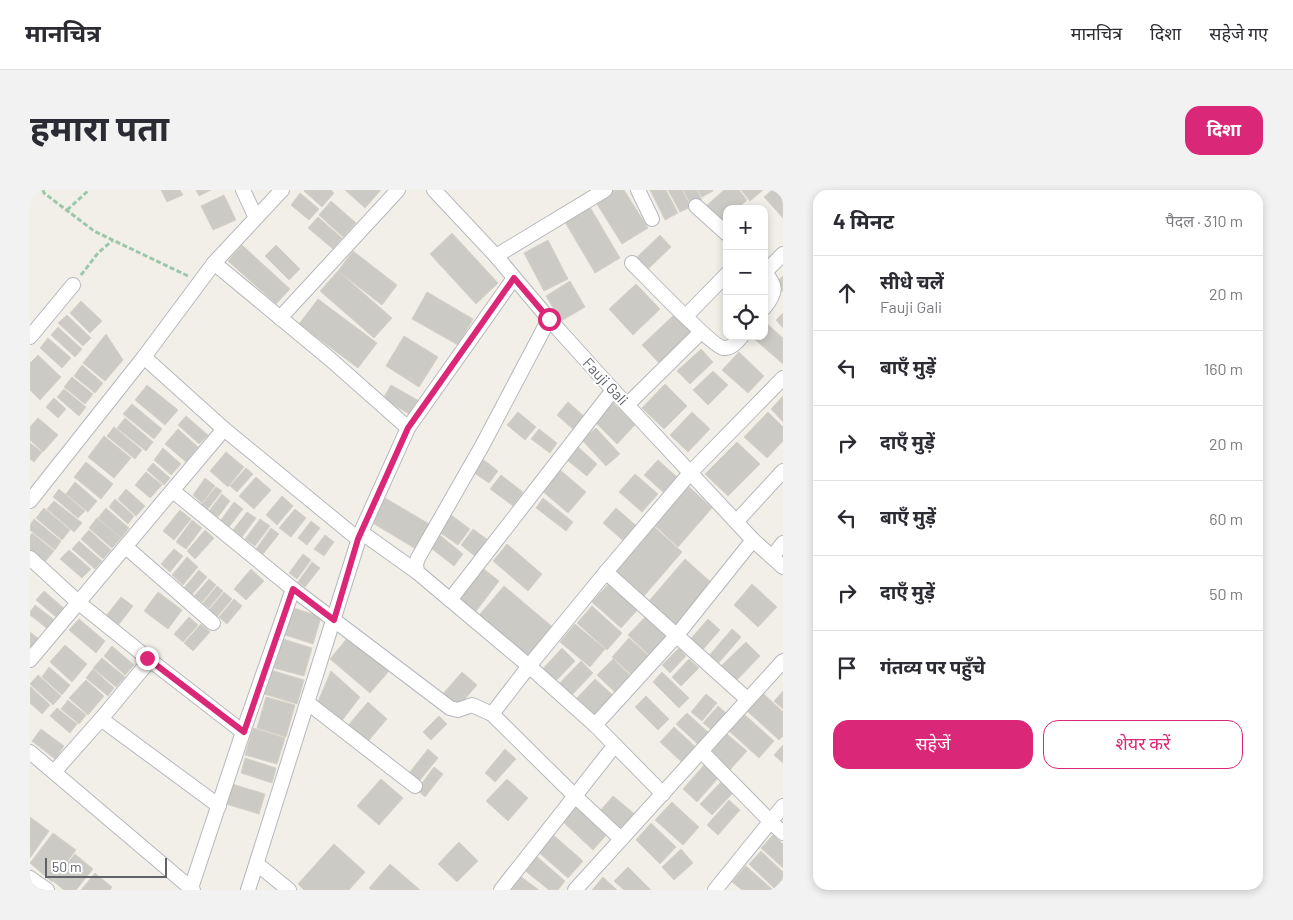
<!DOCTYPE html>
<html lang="hi">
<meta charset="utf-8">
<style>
:root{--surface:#fff;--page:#f2f2f3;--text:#2b2b33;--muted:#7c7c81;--line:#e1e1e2;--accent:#db2777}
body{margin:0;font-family:Barlow,"Noto Sans Devanagari",sans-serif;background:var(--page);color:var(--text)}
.controls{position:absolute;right:15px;top:15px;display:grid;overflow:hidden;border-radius:10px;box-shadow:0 2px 8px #0003}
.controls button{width:45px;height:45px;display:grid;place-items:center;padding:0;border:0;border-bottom:1px solid var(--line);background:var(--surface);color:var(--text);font:25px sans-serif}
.scale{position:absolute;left:15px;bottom:12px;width:122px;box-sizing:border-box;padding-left:5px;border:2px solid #5f6368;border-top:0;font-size:14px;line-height:18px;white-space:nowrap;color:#5f6368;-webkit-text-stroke:4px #fff;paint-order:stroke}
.stop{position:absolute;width:15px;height:15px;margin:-11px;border:4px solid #db2777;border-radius:50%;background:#fff}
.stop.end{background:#db2777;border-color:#fff;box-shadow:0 1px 5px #0008}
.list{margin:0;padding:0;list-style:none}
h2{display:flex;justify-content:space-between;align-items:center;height:65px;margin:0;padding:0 20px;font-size:21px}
h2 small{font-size:16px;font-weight:400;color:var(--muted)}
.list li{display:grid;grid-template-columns:32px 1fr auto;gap:15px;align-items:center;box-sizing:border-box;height:75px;padding:0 20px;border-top:1px solid var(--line)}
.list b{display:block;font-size:19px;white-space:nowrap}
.list p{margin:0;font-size:16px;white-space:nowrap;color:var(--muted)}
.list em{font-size:16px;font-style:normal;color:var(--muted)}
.actions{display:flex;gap:10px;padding:15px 20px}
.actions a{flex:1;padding:11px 0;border:1px solid var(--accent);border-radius:15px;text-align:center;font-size:18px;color:var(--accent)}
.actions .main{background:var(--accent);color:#fff}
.icon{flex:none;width:28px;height:28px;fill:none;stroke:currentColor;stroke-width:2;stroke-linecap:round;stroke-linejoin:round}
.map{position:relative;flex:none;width:753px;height:700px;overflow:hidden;border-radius:15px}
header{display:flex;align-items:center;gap:30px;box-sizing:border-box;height:70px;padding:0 25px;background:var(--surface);border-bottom:1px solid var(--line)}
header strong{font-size:24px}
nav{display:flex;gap:28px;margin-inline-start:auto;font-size:18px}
.intro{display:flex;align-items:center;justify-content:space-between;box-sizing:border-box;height:120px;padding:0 30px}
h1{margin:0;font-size:35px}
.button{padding:12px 22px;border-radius:15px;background:var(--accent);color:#fff;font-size:18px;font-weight:700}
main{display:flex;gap:30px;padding:0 30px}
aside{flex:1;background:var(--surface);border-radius:15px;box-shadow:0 2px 8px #0003}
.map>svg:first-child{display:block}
.building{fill:#cccac5;stroke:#d6d1c6}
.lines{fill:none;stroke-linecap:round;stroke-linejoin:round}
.minor-casing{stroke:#b5b8bc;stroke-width:16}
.path{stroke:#9cc7a9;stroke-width:3;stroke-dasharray:5 2.5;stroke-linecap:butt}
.minor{stroke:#fff;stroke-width:14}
.route{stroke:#db2777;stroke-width:6}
.labels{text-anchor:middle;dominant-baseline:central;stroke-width:4;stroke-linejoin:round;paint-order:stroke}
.street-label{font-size:15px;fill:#5f6368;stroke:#fff}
</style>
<header>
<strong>मानचित्र</strong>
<nav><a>मानचित्र</a><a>दिशा</a><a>सहेजे गए</a></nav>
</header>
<div class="intro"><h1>हमारा पता</h1><a class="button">दिशा</a></div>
<main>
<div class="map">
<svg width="753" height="700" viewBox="0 0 753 700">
<rect width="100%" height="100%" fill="#f1efe8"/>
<g class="building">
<path d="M131 0H150L153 5 137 12Z"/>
<path d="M166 0H181L169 6Z"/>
<path d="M275 0H301L304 3 292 17 274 1Z"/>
<path d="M315 0H351L335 18Z"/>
<path d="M582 0H594L618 38 592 54 565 11Z"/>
<path d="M620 0H636L648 23 635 30Z"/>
<path d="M638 0H652L661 17 650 22Z"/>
<path d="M653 0H667L672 10 661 15Z"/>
<path d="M668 0H683V1L672 7Z"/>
<path d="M694 0H709L717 10 707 19H697V28L690 34 675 17Z"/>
<path d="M711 0H733L720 11Z"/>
<path d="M742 0H753V28L734 7Z"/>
<path d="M270 3 289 19 279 30 261 15Z"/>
<path d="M194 5 206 30 183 40 171 16Z"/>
<path d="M301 11 326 33 313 47 289 25Z"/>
<path d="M560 17 590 68 565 83 535 32Z"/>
<path d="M288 27 312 48 303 59 278 38Z"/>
<path d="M422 43 468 93 446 114 400 64Z"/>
<path d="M630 45 641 57 616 81 605 69Z"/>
<path d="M518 50 538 89 514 101 494 63Z"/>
<path d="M212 55 260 99 246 114 198 71Z"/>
<path d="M246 55 270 79 259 90 235 66Z"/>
<path d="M323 61 367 95 352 115 308 81Z"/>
<path d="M308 81 362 128 344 148 290 101Z"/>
<path d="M753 86V102L745 93Z"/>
<path d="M540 91 555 117 531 131 516 106Z"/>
<path d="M606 94 630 119 603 145 579 119Z"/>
<path d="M397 102 443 129 428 155 382 129Z"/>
<path d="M288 109 347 153 328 178 269 134Z"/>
<path d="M51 111 72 131 60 143 40 123Z"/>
<path d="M647 122 667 142 632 176 612 155Z"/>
<path d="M753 123V138L746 130Z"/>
<path d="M37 125 61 148 53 156 28 133Z"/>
<path d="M735 132 753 148V174L722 147 734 146Z"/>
<path d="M28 137 52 159 45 167 21 145Z"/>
<path d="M76 144 93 170 75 191 53 173Z"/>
<path d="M374 146 408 167 389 197 356 176Z"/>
<path d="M18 148 41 168 32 178 10 158Z"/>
<path d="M671 159 683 172 660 194 647 181Z"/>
<path d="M709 162 734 186 718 203 692 180Z"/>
<path d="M8 165 31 187 10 210 0 200V173Z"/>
<path d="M52 175 73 193 65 203 44 186Z"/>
<path d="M683 181 698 195 678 215 663 200Z"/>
<path d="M42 187 63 204 55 214 34 197Z"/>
<path d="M635 194 657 216 634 239 612 218Z"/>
<path d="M117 195 148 220 135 235 105 210Z"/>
<path d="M361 195 391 212 383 226 353 209Z"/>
<path d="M34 199 56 217 49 226 27 207Z"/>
<path d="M753 206V232L741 219Z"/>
<path d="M24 208 36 219 28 228 16 217Z"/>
<path d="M581 211 605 235 587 254 563 230Z"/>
<path d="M538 212 556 228 545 241 527 225Z"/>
<path d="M102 214 132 239 124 249 93 224Z"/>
<path d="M488 222 506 237 495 250 477 235Z"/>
<path d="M662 222 680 239 658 262 640 245Z"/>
<path d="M738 222 753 237V251L737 268 714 247Z"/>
<path d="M156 226 178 245 169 254 148 235Z"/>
<path d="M8 228 28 245 13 262 0 250V237Z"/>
<path d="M95 228 123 252 116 261 87 238Z"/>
<path d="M84 237 112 260 105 269 77 246Z"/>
<path d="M566 238 590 264 576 276 552 250Z"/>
<path d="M148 239 168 257 156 272 135 254Z"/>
<path d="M509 239 527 253 520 263 501 249Z"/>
<path d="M74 246 101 268 84 288 58 267Z"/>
<path d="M707 252 730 274 698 306 675 284Z"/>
<path d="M0 253 12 262 4 272 0 269Z"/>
<path d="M548 257 567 274 557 286 537 270Z"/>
<path d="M133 258 151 274 141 285 124 270Z"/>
<path d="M196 262 214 277 198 297 180 281Z"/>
<path d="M450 267 468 281 459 293 440 280Z"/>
<path d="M628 270 647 287 633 302 614 285Z"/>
<path d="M56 272 83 294 71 309 44 287Z"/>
<path d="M123 273 140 288 134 295 117 280Z"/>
<path d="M216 278 223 284 207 302 200 296Z"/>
<path d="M529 279 556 302 538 323 511 300Z"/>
<path d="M116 282 132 295 120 308 105 295Z"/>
<path d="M605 284 628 304 612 322 589 302Z"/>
<path d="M471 285 493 302 483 316 460 299Z"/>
<path d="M226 287 241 300 224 319 209 306Z"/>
<path d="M175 288 185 296 172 313 163 305Z"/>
<path d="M45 292 67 311 58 322 36 304Z"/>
<path d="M655 293 682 318 648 357 621 332Z"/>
<path d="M186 297 192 301 178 319 172 314Z"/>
<path d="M29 299 55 321 48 328 23 307Z"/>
<path d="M96 299 115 316 106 326 88 309Z"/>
<path d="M192 304 200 311 188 327 179 321Z"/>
<path d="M252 306 263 316 247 335 236 325Z"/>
<path d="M355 308 401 335 386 359 341 332Z"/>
<path d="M513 308 543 332 536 341 506 318Z"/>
<path d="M85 309 104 326 98 334 79 317Z"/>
<path d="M24 311 52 333 44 342 17 319Z"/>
<path d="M204 312 213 319 199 337 191 330Z"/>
<path d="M14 318 40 340 32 350 6 328Z"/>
<path d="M76 318 99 338 91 348 68 328Z"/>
<path d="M586 318 610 339 597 354 573 333Z"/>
<path d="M265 319 276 328 261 347 249 338Z"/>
<path d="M150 320 161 329 144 350 133 341Z"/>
<path d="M217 322 226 328 212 347 203 340Z"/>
<path d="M417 322 440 339 428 355 405 339Z"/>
<path d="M67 328 91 348 82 358 59 338Z"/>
<path d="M4 329 31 351 25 360 0 340V335Z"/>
<path d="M230 329 240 336 225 356 215 349Z"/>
<path d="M162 330 172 338 156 359 146 352Z"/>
<path d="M281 331 290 338 277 355 268 348Z"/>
<path d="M621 334 652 362 614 406 582 378Z"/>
<path d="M241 338 249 344 233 364 226 359Z"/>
<path d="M443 339 458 350 446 367 431 355Z"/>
<path d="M59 340 81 360 73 369 51 349Z"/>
<path d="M175 340 184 348 165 369 157 361Z"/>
<path d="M406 342 433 364 424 376 397 355Z"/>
<path d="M2 343 24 361 14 373 0 361V346Z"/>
<path d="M295 345 304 352 294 366 284 359Z"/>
<path d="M49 351 72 371 65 379 42 359Z"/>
<path d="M477 354 512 384 498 401 463 371Z"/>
<path d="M144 359 153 366 140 382 131 374Z"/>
<path d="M39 360 61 379 52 388 30 369Z"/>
<path d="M273 364 281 370 267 389 259 383Z"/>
<path d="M157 367 168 377 153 395 142 385Z"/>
<path d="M655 369 684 395 647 436 619 411Z"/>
<path d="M282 372 290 378 275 397 268 392Z"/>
<path d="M450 376 469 391 444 424 425 409Z"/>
<path d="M221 379 234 391 216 410 204 399Z"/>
<path d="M169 380 177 387 161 406 153 399Z"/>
<path d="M179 389 186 395 172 412 164 406Z"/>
<path d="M582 390 611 416 591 438 562 412Z"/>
<path d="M722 394 747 417 728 437 704 415Z"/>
<path d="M187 396 193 401 179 418 173 413Z"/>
<path d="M474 396 525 439 497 473 445 430Z"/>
<path d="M14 401 35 419 27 428 6 410Z"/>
<path d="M128 402 152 420 138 439 114 421Z"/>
<path d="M194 402 202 409 187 427 179 420Z"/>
<path d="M91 407 103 416 87 437 75 427Z"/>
<path d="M204 409 212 416 197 434 189 427Z"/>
<path d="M5 415 26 431 19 440 0 425V422Z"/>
<path d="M562 416 592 443 577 460 547 433Z"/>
<path d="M261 417 291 427 283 454 252 444Z"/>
<path d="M619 423 642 445 621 467 598 445Z"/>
<path d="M159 427 168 435 153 452 144 444Z"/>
<path d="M49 429 75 451 66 463 39 440Z"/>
<path d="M678 429 690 440 669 464 657 453Z"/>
<path d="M171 434 180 442 163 461 154 453Z"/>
<path d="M545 434 575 459 560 477 530 452Z"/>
<path d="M702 439 711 447 686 476 677 468Z"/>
<path d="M0 442 9 449 1 460 0 459Z"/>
<path d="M319 446 359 481 340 503 300 469Z"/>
<path d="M599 448 622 469 605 488 582 467Z"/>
<path d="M253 449 282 458 274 486 244 478Z"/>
<path d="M716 452 730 466 704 493 689 478Z"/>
<path d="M35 455 57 474 42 492 20 472Z"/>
<path d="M82 456 104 475 95 485 74 466Z"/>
<path d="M532 458 545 471 522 495 509 483Z"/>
<path d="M649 458 656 466 640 483 632 475Z"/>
<path d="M72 468 95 487 86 497 63 478Z"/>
<path d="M583 469 605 490 589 506 567 485Z"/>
<path d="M659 469 669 478 651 496 642 487Z"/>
<path d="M551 471 563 483 538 509 526 497Z"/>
<path d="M19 477 40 495 32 505 12 487Z"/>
<path d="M63 479 84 498 78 506 56 488Z"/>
<path d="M241 480 274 490 267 514 234 504Z"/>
<path d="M301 481 330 507 311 532 287 514Z"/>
<path d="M432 482 447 495 427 518 412 505Z"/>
<path d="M632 482 659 508 649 518 623 492Z"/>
<path d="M8 485 31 506 23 515 0 494Z"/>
<path d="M565 489 585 507 562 531 543 512Z"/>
<path d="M56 490 74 506 58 525 39 508Z"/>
<path d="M0 496 20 515 12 524 0 513Z"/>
<path d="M753 501V519L744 511Z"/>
<path d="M733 503 753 522V546L749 550 717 521Z"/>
<path d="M676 504 687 513 672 531 661 522Z"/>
<path d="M616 506 639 529 628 540 605 517Z"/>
<path d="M236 507 265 515 256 547 227 538Z"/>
<path d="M38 510 56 525 49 534 31 519Z"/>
<path d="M338 512 357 529 334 556 315 539Z"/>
<path d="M688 516 696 523 682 540 673 533Z"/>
<path d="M27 518 47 534 40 543 20 526Z"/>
<path d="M657 523 681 545 671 557 646 534Z"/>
<path d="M714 524 744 551 729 568 699 541Z"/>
<path d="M409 526 417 534 401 550 393 542Z"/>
<path d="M644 537 669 560 655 575 630 552Z"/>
<path d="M223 538 255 548 247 574 215 565Z"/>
<path d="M11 539 34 556 25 569 2 551Z"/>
<path d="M697 544 717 561 698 582 679 564Z"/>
<path d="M753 555V573L744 565Z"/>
<path d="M398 559 408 568 386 595 376 587Z"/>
<path d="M475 559 486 569 465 592 455 583Z"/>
<path d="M215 568 246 578 242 593 211 583Z"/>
<path d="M675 574 689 587 667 612 653 599Z"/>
<path d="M404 577 413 584 395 607 387 600Z"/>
<path d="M351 589 373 608 349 635 327 616Z"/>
<path d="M477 589 498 608 478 631 456 611Z"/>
<path d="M691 592 703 603 682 625 670 614Z"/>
<path d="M202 594 235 604 229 624 196 614Z"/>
<path d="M583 606 607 626 593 643 569 622Z"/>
<path d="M699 610 710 620 688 645 677 635Z"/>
<path d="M642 612 669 637 653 655 625 630Z"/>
<path d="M547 613 578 643 563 660 531 630Z"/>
<path d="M0 627 19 641 0 668Z"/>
<path d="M621 633 646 657 630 674 606 650Z"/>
<path d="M23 643 46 660 22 692 0 673Z"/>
<path d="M521 643 553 671 538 688 506 660Z"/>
<path d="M743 645 753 654V678L731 658Z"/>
<path d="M429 652 448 671 427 692 408 674Z"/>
<path d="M304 654 335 682 319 700H274L268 694Z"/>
<path d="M651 659 663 673 644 690 632 677Z"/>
<path d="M731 661 753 682V689L744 698 719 674Z"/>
<path d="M45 664 63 679 46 700H34L23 691Z"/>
<path d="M505 665 535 691 528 700H519L493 679Z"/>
<path d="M360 674 390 700H342L339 698Z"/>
<path d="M716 676 743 700H712L702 692Z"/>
<path d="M598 677 621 700H594L584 691Z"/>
<path d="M65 683 82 697 80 700H51Z"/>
<path d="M490 686 509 700H483L481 698Z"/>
<path d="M573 687 587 700H562Z"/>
</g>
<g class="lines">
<g class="minor-casing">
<g id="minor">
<path d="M213 0 226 28"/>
<path d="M404 0 466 66 519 129 583 200 723 350 753 377"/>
<path d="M608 0 622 29"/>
<path d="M666 16 697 44"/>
<path d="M466 66 575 0"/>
<path d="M184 73 300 169 378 238"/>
<path d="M602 73C615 86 682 156 693 158 701 159 707 152 712 146"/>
<path d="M734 81C747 96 747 102 734 118"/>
<path d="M735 82 753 64"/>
<path d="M656 126 697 84"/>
<path d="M250 128 368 0"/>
<path d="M519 129 452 256 388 368 386 374 387 382 499 476 565 535 633 604"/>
<path d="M0 147 43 95"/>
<path d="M114 167 194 239 328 349"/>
<path d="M597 215 671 142"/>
<path d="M143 301 263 399 420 518 428 520 442 515 462 524 546 607 591 649"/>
<path d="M0 311 114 167 184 73 252 0"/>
<path d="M706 332 753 281"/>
<path d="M331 342 387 382"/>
<path d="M96 357 183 433"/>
<path d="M742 367 753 353"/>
<path d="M0 368 49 413 120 470 213 542"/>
<path d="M576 382 717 509"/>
<path d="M420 410 583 200"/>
<path d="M0 470 194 239"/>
<path d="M278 513 385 596"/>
<path d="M462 524 499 476 576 382 660 283 753 188"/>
<path d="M71 529 189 616"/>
<path d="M565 535 647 445 723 350"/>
<path d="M0 562 163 700"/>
<path d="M672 562 740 631 753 643"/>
<path d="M24 582 71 529 120 470"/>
<path d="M227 674 259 700"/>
<path d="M0 688 17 700"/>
<path d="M161 698 213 542 263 399"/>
<path d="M218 700 331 342 378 238 484 88"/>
<path d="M471 700 585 555"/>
<path d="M545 700 753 471"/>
<path d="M685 700 753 616"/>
</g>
</g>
<g class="path">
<path d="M13 0 14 3 64 41 158 86"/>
<path d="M37 20 59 0"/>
<path d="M51 85 68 63 83 50"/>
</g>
<use href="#minor" class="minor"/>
</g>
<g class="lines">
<path class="route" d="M117 468 214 542 263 399 304 430 328 349 378 238 484 88 519 129"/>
</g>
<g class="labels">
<g class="street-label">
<text transform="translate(576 191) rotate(47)">Fauji Gali</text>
</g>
</g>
</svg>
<div class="controls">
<button>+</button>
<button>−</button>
<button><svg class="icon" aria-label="locate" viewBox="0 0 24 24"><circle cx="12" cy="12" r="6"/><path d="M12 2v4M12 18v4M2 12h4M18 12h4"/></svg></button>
</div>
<div class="scale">50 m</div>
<div class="stop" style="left:519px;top:129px"></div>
<div class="stop end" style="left:117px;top:468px"></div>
</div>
<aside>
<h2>4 मिनट<small>पैदल · 310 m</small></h2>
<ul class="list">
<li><svg class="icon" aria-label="ahead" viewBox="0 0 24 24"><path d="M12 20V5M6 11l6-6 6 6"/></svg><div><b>सीधे चलें</b><p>Fauji Gali</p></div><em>20 m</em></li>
<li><svg class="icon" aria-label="left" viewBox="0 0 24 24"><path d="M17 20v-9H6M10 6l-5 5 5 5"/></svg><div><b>बाएँ मुड़ें</b></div><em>160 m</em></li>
<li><svg class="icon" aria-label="right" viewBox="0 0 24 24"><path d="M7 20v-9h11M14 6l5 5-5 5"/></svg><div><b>दाएँ मुड़ें</b></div><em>20 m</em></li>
<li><svg class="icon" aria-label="left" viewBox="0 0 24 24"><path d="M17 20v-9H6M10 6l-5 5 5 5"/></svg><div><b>बाएँ मुड़ें</b></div><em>60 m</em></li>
<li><svg class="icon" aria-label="right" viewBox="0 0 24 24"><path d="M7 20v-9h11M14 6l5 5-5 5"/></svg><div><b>दाएँ मुड़ें</b></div><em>50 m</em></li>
<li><svg class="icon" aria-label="arrive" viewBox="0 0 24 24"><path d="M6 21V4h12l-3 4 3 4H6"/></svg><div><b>गंतव्य पर पहुँचे</b></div></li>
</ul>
<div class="actions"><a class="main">सहेजें</a><a>शेयर करें</a></div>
</aside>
</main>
